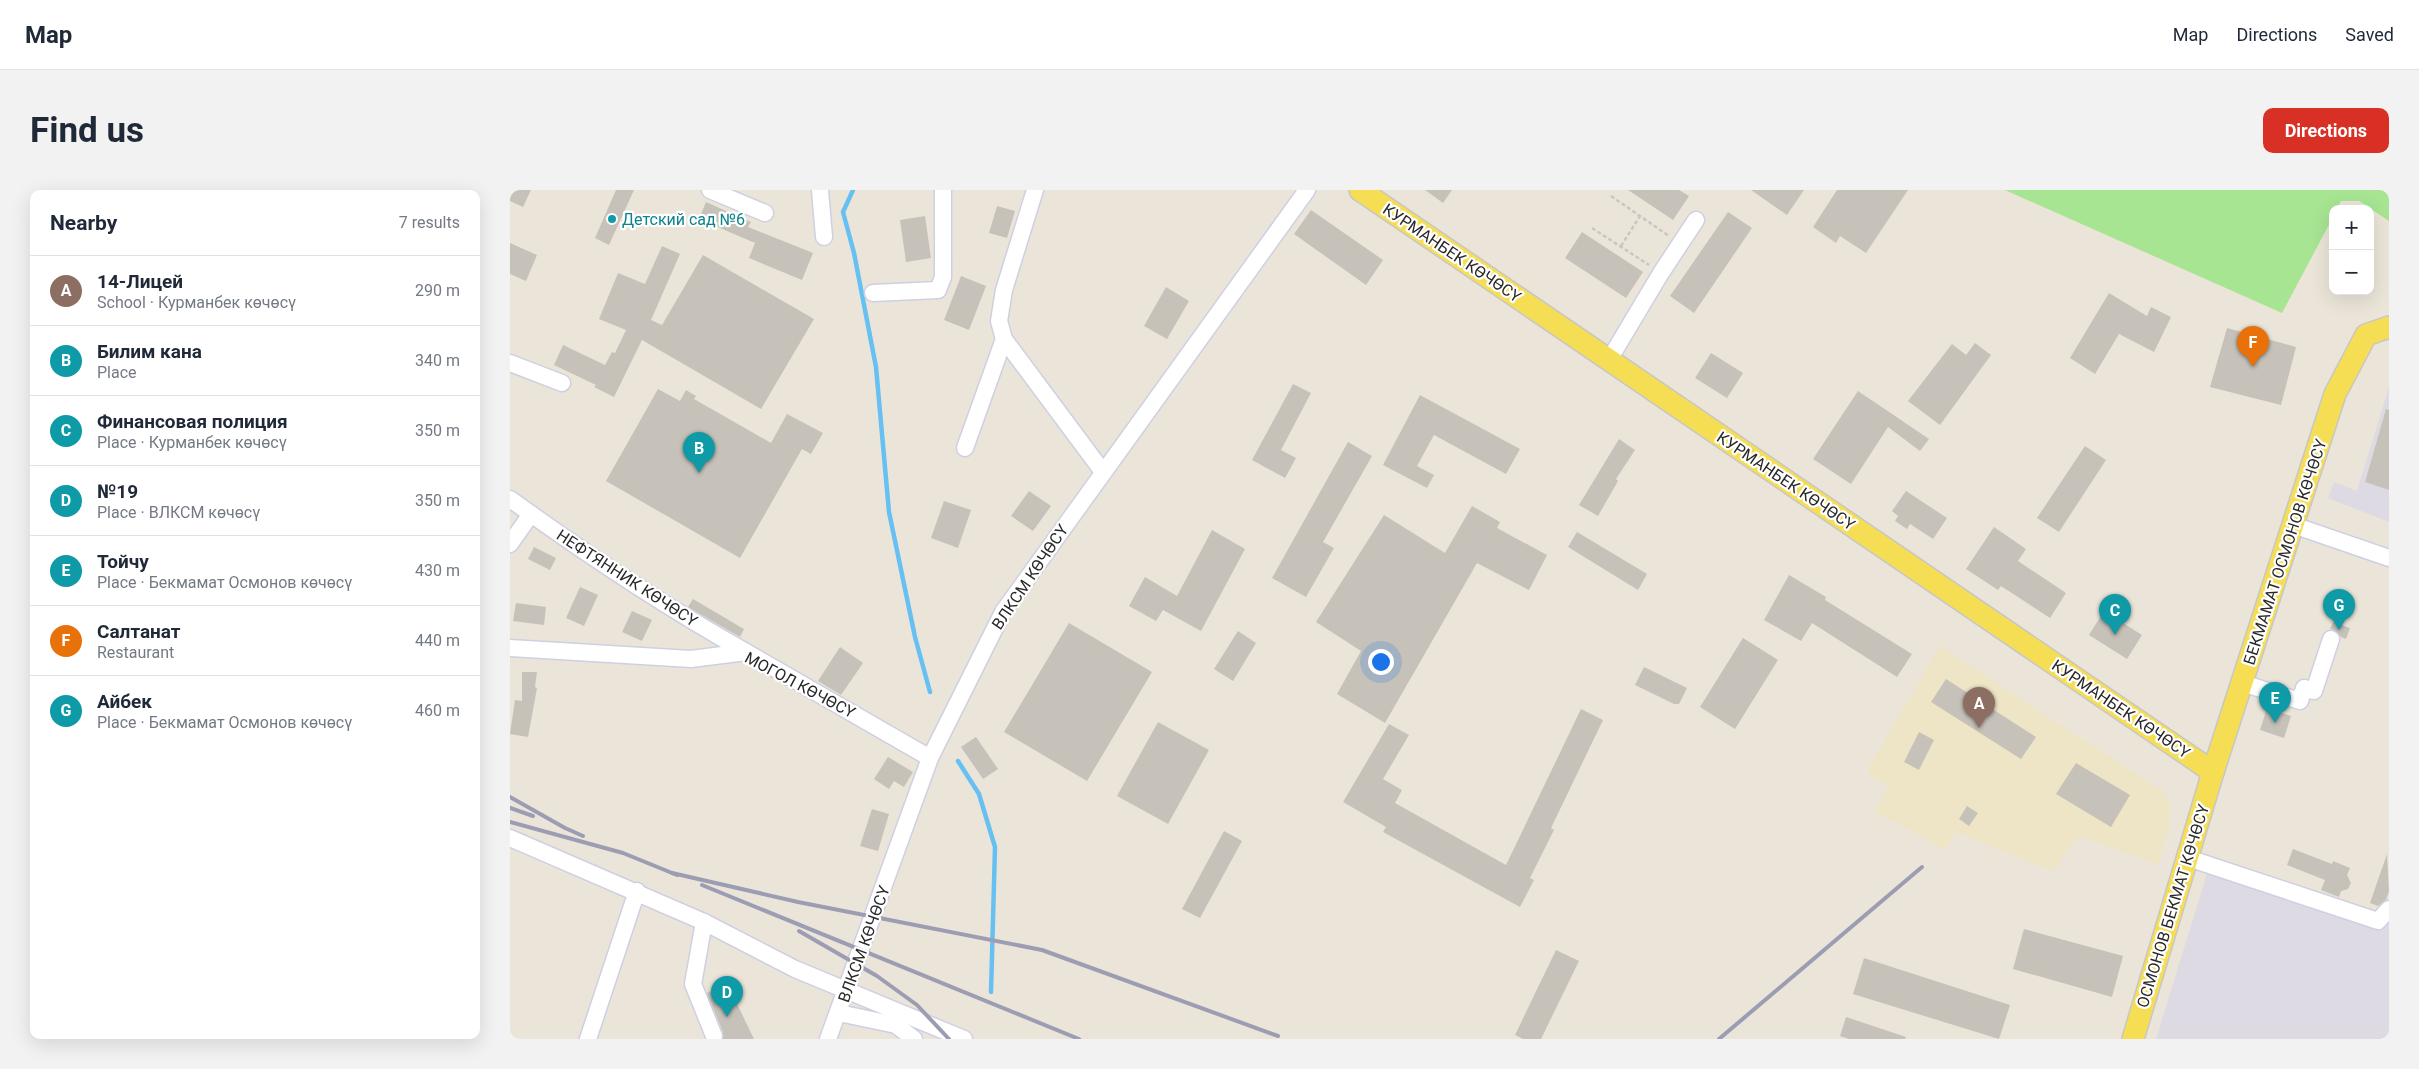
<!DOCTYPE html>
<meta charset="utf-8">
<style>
:root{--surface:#fff;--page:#f2f2f3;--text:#1f2937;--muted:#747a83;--line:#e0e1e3;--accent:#d93025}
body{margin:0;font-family:Roboto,sans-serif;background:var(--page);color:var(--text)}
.controls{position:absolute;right:15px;top:15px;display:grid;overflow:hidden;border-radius:10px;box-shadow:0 5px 20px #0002}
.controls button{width:45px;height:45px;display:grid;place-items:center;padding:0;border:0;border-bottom:1px solid var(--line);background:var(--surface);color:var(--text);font:25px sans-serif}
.you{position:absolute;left:870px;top:471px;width:18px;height:18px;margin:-12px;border:4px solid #fff;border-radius:50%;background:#1a73e8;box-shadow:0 0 0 8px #1a73e833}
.badge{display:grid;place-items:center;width:32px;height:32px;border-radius:50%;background:var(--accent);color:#fff;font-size:16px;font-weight:700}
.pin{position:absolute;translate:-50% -41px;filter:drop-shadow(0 1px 2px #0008)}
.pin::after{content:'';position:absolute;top:26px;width:18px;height:15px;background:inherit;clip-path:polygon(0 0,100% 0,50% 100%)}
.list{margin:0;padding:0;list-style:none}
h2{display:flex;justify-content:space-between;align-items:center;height:65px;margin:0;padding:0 20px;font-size:21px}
h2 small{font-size:16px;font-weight:400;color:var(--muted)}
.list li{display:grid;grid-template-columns:32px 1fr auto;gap:15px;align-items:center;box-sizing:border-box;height:70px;padding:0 20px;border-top:1px solid var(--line)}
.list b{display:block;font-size:19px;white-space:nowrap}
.list p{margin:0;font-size:16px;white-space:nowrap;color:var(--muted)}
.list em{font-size:16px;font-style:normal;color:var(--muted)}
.map{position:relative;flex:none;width:1879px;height:849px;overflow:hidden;border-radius:10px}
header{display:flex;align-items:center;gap:30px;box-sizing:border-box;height:70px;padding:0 25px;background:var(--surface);border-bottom:1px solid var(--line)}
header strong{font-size:24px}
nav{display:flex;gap:28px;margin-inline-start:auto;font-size:18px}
.intro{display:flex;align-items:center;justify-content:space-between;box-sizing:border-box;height:120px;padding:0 30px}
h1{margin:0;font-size:35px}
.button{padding:12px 22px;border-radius:10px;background:var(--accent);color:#fff;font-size:18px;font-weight:700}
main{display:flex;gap:30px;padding:0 30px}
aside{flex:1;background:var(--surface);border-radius:10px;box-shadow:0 5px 20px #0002}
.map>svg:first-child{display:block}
.industrial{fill:#dddae3}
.education{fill:#eee5c7}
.green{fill:#a7e592}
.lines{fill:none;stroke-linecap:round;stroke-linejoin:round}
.stream{stroke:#67c0f2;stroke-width:4.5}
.building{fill:#c6c2b9}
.minor-casing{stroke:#ced0e2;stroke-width:19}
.major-casing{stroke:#c7c7c7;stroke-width:24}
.path{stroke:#c7c7c7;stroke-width:2.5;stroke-dasharray:4 2.5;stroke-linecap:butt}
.minor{stroke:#fff;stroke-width:16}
.major{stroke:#f5de54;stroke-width:21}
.rail{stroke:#9c9db3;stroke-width:4}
.culture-dot{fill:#0f9aa8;stroke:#fff;stroke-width:2}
.labels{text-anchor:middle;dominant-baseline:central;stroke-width:4.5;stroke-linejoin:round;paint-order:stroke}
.culture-label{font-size:16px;fill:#0d838f;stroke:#fff;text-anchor:start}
.street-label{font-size:16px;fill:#282828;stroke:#fff}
</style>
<header>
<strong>Map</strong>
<nav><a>Map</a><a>Directions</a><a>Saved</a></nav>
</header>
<div class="intro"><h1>Find us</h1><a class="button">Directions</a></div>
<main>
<aside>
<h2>Nearby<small>7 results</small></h2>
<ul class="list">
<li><span class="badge" style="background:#8d6e63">A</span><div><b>14-Лицей</b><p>School · Курманбек көчөсү</p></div><em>290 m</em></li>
<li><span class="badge" style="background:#0f9aa8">B</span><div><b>Билим кана</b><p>Place</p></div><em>340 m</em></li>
<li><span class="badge" style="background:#0f9aa8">C</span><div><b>Финансовая полиция</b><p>Place · Курманбек көчөсү</p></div><em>350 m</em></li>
<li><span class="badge" style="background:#0f9aa8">D</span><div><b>№19</b><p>Place · ВЛКСМ көчөсү</p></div><em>350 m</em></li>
<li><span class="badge" style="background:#0f9aa8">E</span><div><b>Тойчу</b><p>Place · Бекмамат Осмонов көчөсү</p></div><em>430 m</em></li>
<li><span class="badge" style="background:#e8710a">F</span><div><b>Салтанат</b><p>Restaurant</p></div><em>440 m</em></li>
<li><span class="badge" style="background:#0f9aa8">G</span><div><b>Айбек</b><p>Place · Бекмамат Осмонов көчөсү</p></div><em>460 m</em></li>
</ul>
</aside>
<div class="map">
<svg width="1879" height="849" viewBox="0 0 1879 849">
<rect width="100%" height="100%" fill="#ebe5d9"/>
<g class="industrial">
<path d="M1879 197V332L1818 308 1824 292 1847 301Z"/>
<path d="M1699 677 1873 737 1879 731V849H1646Z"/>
</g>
<path class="education" d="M1430 456 1654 602 1661 619 1659 636 1648 675 1569 646 1542 681 1446 643 1434 660 1392 635 1363 622 1378 598 1356 582Z"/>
<path class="green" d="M1495 0H1879V31L1849 11H1831L1827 19H1823V27L1772 123Z"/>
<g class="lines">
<g class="stream">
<path d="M343 0 333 22 344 63 366 177 379 322 405 447 420 502"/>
<path d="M448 571 469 604 485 657 481 802"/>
</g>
</g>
<g class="building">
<path d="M0 0H21L13 17 0 11Z"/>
<path d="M106 0H124L99 55 85 48Z"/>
<path d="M915 0H942L933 13Z"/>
<path d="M1118 0H1169L1179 6 1163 30Z"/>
<path d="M1241 0H1294L1277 25Z"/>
<path d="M1327 0H1398L1356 63 1330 46 1326 53 1303 37Z"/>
<path d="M196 12 241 32 238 37 303 63 292 90 239 68 245 53 189 29Z"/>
<path d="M487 16 505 21 497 48 479 43Z"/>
<path d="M801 20 873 70 856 95 784 44Z"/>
<path d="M1218 22 1242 38 1184 123 1160 106Z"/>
<path d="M415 26 421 68 396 72 390 30Z"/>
<path d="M1072 42 1133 82 1116 108 1055 68Z"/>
<path d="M0 53 27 65 16 91 0 84Z"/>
<path d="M152 56 170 64 141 130 152 135 193 65 304 129 251 219 132 150 104 207 84 197 86 195 44 175 53 155 95 175 102 162 105 163 116 140 89 129 108 83 135 94Z"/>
<path d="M451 86 476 96 459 140 434 130Z"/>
<path d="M656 97 679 111 657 149 634 136Z"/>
<path d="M1599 103 1637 126 1641 117 1661 127 1644 162 1609 144 1585 184 1560 168Z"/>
<path d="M1717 138 1786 157 1771 215 1700 197Z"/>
<path d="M1465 153 1481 165 1430 235 1398 211 1442 154 1456 165Z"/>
<path d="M1201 163 1233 183 1217 208 1185 188Z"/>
<path d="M783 194 801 203 771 260 786 268 775 288 742 270Z"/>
<path d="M148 199 170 211 176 200 186 206 184 209 261 253 277 224 313 243 301 264 292 259 230 368 96 291Z"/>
<path d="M1348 201 1419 249 1410 261 1378 237 1341 294 1303 269Z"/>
<path d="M910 205 1010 259 996 284 924 245 907 276 924 285 917 298 873 275Z"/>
<path d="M1876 219 1879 220V300L1855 292Z"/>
<path d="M1109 249 1125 260 1106 289 1108 291 1088 326 1069 315Z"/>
<path d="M838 252 862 266 813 352 824 358 796 407 762 388Z"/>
<path d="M1575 256 1596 270 1549 342 1527 328Z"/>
<path d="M519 301 541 316 523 341 501 326Z"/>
<path d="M1396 301 1437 328 1423 349 1400 334 1397 339 1385 331 1388 326 1382 321Z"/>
<path d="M434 311 461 320 448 358 421 348Z"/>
<path d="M962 316 990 332 987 338 1037 365 1019 400 967 373 875 533 827 504 851 461 806 432 874 325 935 363Z"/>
<path d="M1484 337 1516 359 1508 371 1556 403 1540 428 1491 396 1488 400 1456 379Z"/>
<path d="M702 340 735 359 691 441 653 420 646 431 619 416 635 387 667 406Z"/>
<path d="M1067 342 1137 384 1128 400 1058 357Z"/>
<path d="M24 357 46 368 40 380 18 369Z"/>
<path d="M1279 385 1316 407 1315 410 1402 464 1387 487 1302 433 1291 451 1254 430Z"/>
<path d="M70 397 88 405 74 436 56 428Z"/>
<path d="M183 409 234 439 230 447 178 417Z"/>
<path d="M6 413 36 417 34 435 3 431Z"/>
<path d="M122 421 142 430 132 451 112 442Z"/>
<path d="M1594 421 1632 445 1617 469 1579 445Z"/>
<path d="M1823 432 1840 438 1836 449 1831 447 1825 440 1820 439Z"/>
<path d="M559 433 642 482 577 591 494 542Z"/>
<path d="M728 441 746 453 723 491 704 479Z"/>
<path d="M1233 448 1268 470 1225 539 1190 517Z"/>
<path d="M330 457 353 473 331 505 308 491Z"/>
<path d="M1134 477 1177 498 1169 514H1164L1125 495Z"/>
<path d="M12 482H27L25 497 27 498 18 547 0 544 5 510 12 511Z"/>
<path d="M1436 489 1526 547 1511 569 1421 512Z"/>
<path d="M1757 518 1781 526 1774 548 1750 540Z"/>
<path d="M1071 519 1093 530 1041 638 1044 640 1020 688 1024 690 1010 717 873 642 876 637 833 612 879 534 899 545 873 589 892 600 885 613 996 675Z"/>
<path d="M648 532 699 560 658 634 607 606Z"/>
<path d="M1409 542 1424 550 1409 580 1394 572Z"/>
<path d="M466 547 488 579 473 589 451 557Z"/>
<path d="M378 567 403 582 394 597 384 591 379 599 364 589Z"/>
<path d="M1566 573 1620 605 1601 637 1546 604Z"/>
<path d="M1457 616 1468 623 1459 636 1449 629Z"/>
<path d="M362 619 379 624 368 661 350 656Z"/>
<path d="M714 641 732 651 690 728 672 719Z"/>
<path d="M1783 659 1822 674 1823 671 1840 678 1837 685 1841 693 1838 699 1831 701 1829 707 1811 700 1815 690 1777 675Z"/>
<path d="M1877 664 1879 701 1876 710 1868 716 1860 713Z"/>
<path d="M1514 739 1613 766 1602 807 1503 779Z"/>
<path d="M1046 760 1069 771 1031 849H1013L1005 845Z"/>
<path d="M1354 768 1500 815 1489 849 1343 804Z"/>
<path d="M217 793 244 849H213V842L197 803Z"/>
<path d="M1336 827 1396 847 1395 849H1339L1330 846Z"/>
</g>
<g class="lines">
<g class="minor-casing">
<g id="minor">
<path d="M200 0 255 23"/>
<path d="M310 0 314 47"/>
<path d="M525 0 494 100 489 131 494 149 593 282"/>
<path d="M363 103 428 100 433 87V0"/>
<path d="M1099 170 1151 83 1186 30"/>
<path d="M0 173 52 193"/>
<path d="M455 258 494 149"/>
<path d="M0 309C76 364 154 416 236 462"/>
<path d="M1783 335 1879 368"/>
<path d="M0 354 21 324"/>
<path d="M0 458 181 469 236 462 420 568"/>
<path d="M1732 493 1790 511 1794 498 1804 501 1821 449"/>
<path d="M0 648 194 732 285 779 454 849"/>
<path d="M1678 668 1868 731 1879 719"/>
<path d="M194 732 183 794 204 846"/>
<path d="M329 823 386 835 404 849"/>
<path d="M78 849 127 701"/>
<path d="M318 849 420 568 493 422 797 0"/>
</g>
</g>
<g class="major-casing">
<g id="major">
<path d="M850 0 1703 582"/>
<path d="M1623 849 1703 582 1825 204 1856 145 1879 137"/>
</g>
</g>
<g class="path">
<path d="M1101 6 1159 46"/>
<path d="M1082 38 1139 75"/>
<path d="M1111 56 1130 26"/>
</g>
<use href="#minor" class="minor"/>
<use href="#major" class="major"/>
<g class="rail">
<path d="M0 607 55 638 73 646"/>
<path d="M0 618 23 626"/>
<path d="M0 632 113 663 167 685"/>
<path d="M162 683 288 712 532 760 768 846"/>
<path d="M192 695 569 849"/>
<path d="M289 741 367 786 407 815 439 849"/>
<path d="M1209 849 1412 677"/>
</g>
</g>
<circle class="culture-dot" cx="102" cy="29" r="5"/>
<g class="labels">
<g class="culture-label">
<text x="112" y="29">Детский сад №6</text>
</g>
<g class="street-label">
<text transform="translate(942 63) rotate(34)">КУРМАНБЕК КӨЧӨСҮ</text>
<text transform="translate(1276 291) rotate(34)">КУРМАНБЕК КӨЧӨСҮ</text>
<text transform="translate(1775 362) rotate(-72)">БЕКМАМАТ ОСМОНОВ КӨЧӨСҮ</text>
<text transform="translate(520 387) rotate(-56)">ВЛКСМ КӨЧӨСҮ</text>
<text transform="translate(117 388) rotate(33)">НЕФТЯННИК КӨЧӨСҮ</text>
<text transform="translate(290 495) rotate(28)">МОГОЛ КӨЧӨСҮ</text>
<text transform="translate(1611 519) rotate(34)">КУРМАНБЕК КӨЧӨСҮ</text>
<text transform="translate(1663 716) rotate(-73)">ОСМОНОВ БЕКМАТ КӨЧӨСҮ</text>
<text transform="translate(354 754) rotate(-70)">ВЛКСМ КӨЧӨСҮ</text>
</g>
</g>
</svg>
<div class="controls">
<button>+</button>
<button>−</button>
</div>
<div class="you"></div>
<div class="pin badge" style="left:1469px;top:538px;background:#8d6e63">A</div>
<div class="pin badge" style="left:189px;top:283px;background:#0f9aa8">B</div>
<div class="pin badge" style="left:1605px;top:445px;background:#0f9aa8">C</div>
<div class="pin badge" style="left:217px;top:827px;background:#0f9aa8">D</div>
<div class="pin badge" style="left:1765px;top:533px;background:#0f9aa8">E</div>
<div class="pin badge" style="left:1743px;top:177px;background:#e8710a">F</div>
<div class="pin badge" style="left:1829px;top:440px;background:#0f9aa8">G</div>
</div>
</main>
